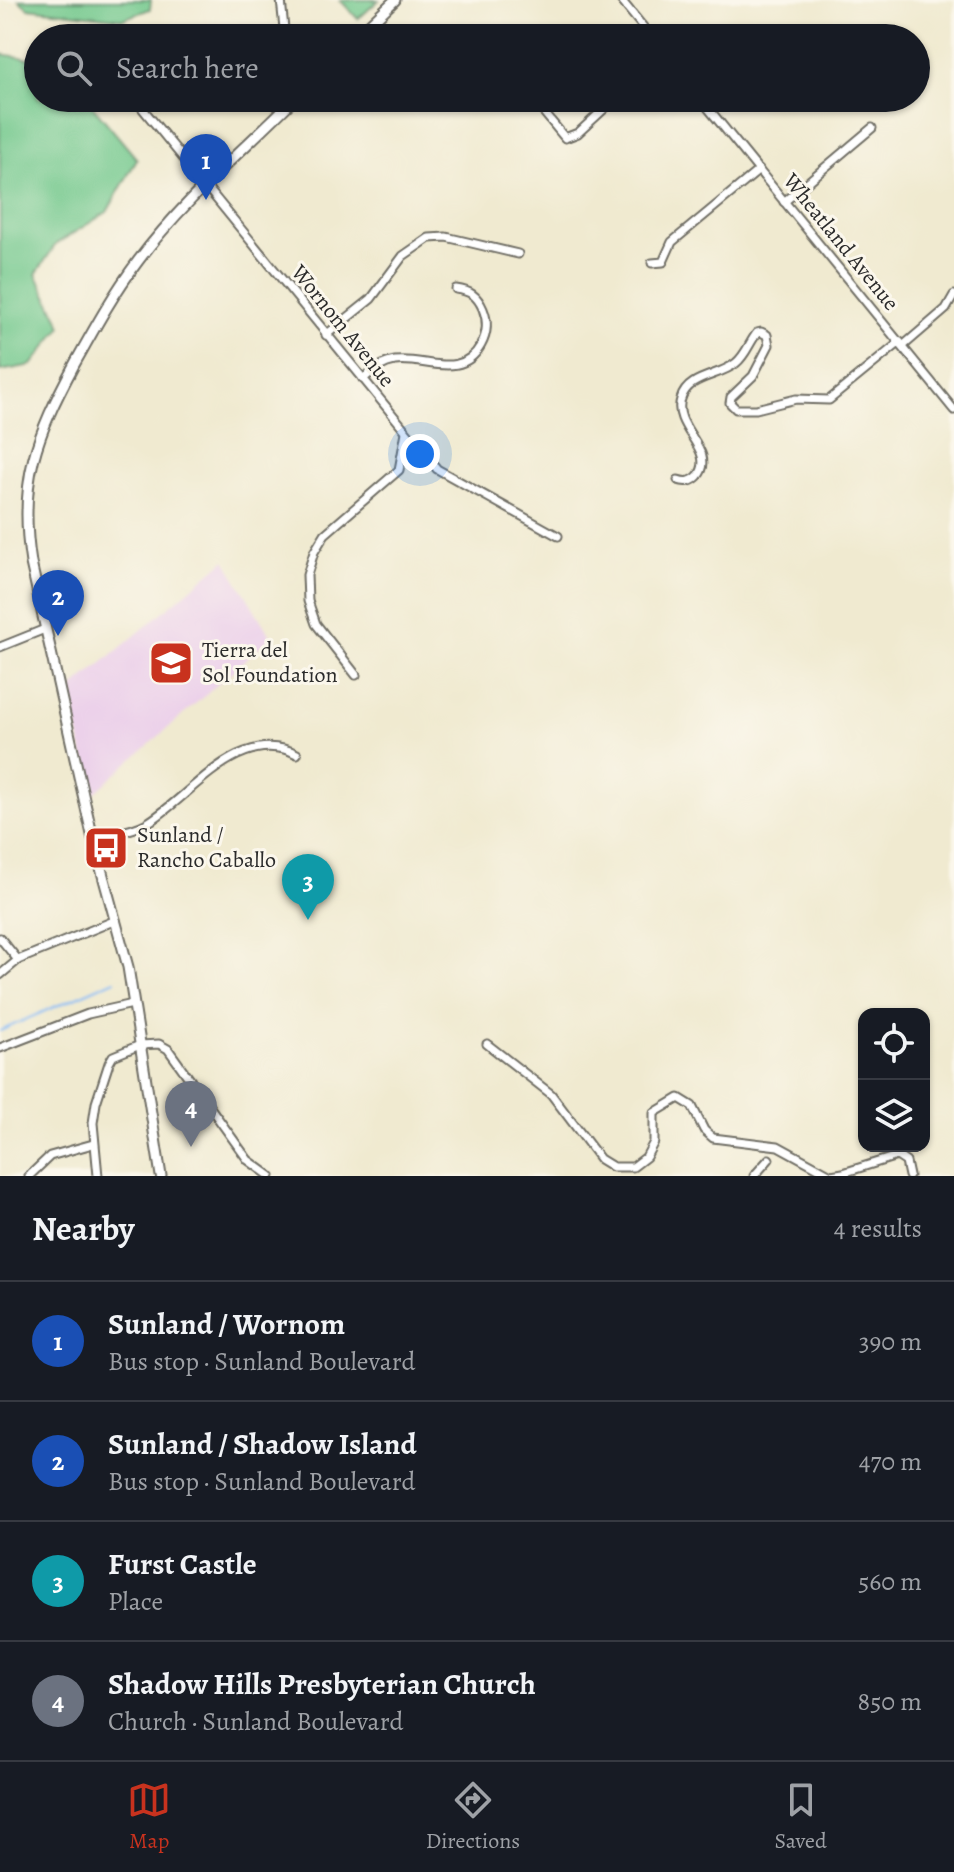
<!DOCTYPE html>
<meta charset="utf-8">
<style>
:root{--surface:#171b24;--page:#242831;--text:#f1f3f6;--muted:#9ea1a6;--line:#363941;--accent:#c8321e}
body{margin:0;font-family:Alegreya,serif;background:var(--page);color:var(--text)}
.controls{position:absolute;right:24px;bottom:24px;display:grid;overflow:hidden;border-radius:16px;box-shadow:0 2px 6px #0004}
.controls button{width:72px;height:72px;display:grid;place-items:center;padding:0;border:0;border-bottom:2px solid var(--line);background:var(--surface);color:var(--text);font:40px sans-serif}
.you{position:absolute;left:420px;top:454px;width:28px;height:28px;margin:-20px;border:6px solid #fff;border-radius:50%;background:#1a73e8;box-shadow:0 0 0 12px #1a73e833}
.badge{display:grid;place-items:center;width:52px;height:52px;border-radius:50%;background:var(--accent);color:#fff;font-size:26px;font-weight:700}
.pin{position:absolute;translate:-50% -66px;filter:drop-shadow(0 2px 4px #0008)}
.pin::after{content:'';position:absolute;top:42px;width:28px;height:24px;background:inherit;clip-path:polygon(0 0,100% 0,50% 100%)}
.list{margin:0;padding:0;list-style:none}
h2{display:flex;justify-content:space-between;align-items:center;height:104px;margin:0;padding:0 32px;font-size:34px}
h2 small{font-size:26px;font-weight:400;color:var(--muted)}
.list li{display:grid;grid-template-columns:52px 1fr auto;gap:24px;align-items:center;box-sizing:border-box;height:120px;padding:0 32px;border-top:2px solid var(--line)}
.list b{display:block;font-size:30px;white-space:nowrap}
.list p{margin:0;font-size:26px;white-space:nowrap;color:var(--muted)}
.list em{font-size:26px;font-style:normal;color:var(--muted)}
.icon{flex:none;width:44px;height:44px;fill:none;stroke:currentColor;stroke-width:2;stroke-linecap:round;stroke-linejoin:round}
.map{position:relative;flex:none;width:954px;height:1176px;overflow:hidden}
.search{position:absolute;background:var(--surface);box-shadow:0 2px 6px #0004;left:24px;right:24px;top:24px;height:88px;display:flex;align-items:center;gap:20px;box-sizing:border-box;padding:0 28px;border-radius:44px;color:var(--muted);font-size:30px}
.sheet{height:584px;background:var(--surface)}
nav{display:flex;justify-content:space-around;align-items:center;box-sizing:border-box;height:112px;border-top:2px solid var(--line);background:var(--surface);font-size:22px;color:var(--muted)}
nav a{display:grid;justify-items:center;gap:4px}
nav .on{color:var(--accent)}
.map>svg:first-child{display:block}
.built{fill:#ecd1ea}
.green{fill:#72c88c;stroke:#4e7a5c;stroke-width:2}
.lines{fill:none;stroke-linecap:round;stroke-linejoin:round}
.stream{stroke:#87bcf6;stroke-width:2}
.minor-casing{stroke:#706e65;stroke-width:11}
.major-casing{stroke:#706e65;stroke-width:13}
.minor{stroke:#fff;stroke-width:7}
.major{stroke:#fff;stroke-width:9}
.labels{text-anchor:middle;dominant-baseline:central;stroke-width:6;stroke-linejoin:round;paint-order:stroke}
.street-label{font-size:22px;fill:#2b2b2b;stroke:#fbf7ec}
.poi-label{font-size:22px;fill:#2b2b2b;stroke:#fbf7ec;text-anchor:start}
</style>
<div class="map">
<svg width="954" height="1176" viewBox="0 0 954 1176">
<rect width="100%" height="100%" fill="#fbf7ec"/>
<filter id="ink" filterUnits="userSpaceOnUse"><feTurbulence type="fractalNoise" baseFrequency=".0125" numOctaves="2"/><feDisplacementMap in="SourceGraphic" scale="16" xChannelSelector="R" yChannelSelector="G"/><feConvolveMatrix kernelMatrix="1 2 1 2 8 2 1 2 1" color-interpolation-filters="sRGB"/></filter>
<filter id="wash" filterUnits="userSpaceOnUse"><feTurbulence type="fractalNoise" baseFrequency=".006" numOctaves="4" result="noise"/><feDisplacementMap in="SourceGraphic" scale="32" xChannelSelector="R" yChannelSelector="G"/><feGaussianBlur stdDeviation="1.8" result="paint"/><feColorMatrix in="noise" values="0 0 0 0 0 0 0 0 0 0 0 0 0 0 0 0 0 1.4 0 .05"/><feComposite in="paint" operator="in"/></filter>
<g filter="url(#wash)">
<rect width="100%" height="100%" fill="#f0ead0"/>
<path class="built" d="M225 560 271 637 91 796 70 690Z"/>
<g class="green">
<path d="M19 0H151L150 9 123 19 28 8Z"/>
<path d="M340 0H379L358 19Z"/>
<path d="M0 54 33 59 38 62V98H86L137 159 107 212 56 244 36 274 62 326 32 365 0 371Z"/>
</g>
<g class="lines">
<path class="stream" d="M0 1031 115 980"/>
</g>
</g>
<g filter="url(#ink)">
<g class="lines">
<g class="minor-casing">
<g id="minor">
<path d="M281 0 285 38"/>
<path d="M621 0 652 38"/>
<path d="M134 98 437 469 558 536"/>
<path d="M532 98 565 138 578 133 616 98"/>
<path d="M700 98 954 410"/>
<path d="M784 202 872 128"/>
<path d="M652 263 663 262 672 242 759 170"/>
<path d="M326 335 371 299 403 256 429 238 446 237 518 254"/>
<path d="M903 346 946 309 954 295"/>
<path d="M363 379C373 371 382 363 395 361 425 357 461 381 481 345 487 334 488 321 483 309 477 295 470 291 456 289"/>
<path d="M678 480C694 486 706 472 702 456 697 438 674 420 681 399 688 375 719 377 736 363 746 355 749 343 757 333L761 332 767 335 769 345 753 376 731 397 730 403 736 409H756L796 399 829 400 900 342"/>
<path d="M0 647 45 629"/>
<path d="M356 675 316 624 308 601 307 575 314 552 325 534 399 470 406 432"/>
<path d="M93 839C110 834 131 832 147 823 191 797 238 725 297 754"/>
<path d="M0 938 18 960"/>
<path d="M0 975 18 960 116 920"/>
<path d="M487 1044 551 1094 600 1159 613 1167H633L646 1157 654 1142V1113L679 1098 692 1106 704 1130 713 1138 778 1146 831 1175 843 1173 897 1156 906 1162 909 1176"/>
<path d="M0 1048 88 1014 133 1004"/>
<path d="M29 1176 50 1156 93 1144"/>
<path d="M98 1176 93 1123 96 1103 109 1063 113 1056 140 1045 159 1044 168 1049 248 1160 270 1176"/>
<path d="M754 1176 769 1159"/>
</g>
</g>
<g class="major-casing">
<g id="major">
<path d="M355 38 395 0"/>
<path d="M161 1176 128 967 93 839 31 563C18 481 36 436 74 365 94 329 113 294 138 261 182 202 243 150 295 98"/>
</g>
</g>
<use href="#minor" class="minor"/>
<use href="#major" class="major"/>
</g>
</g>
<defs>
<g id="school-square" transform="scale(2.3)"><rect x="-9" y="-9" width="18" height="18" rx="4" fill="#c8321e" stroke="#fbf7ec"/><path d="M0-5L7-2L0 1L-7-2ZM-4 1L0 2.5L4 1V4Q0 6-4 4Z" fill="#fff"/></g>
<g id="bus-square" transform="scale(2.3)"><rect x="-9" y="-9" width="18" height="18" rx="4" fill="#c8321e" stroke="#fbf7ec"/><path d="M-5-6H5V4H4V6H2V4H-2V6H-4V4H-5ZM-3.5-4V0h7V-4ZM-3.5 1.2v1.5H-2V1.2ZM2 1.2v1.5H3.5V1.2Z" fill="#fff"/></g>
</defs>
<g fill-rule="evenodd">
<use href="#school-square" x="171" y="663"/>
<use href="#bus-square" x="106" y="848"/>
</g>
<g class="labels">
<g class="street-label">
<text transform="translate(841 242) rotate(51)">Wheatland Avenue</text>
<text transform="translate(343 326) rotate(51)">Wornom Avenue</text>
</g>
<g class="poi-label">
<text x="202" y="650">Tierra del<tspan x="202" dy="25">Sol Foundation</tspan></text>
<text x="137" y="835">Sunland /<tspan x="137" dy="25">Rancho Caballo</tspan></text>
</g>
</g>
</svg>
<div class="controls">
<button><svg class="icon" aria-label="locate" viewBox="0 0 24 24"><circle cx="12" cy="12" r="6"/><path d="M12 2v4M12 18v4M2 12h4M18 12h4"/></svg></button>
<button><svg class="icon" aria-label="layers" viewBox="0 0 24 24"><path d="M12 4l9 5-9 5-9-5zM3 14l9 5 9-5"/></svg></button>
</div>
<div class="you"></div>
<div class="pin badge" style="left:206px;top:200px;background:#1a4fb4">1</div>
<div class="pin badge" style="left:58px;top:636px;background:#1a4fb4">2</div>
<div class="pin badge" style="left:308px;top:920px;background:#0f9aa8">3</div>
<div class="pin badge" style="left:191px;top:1147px;background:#6b7280">4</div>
<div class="search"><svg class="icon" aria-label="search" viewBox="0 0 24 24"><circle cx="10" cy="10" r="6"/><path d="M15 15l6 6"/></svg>Search here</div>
</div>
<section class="sheet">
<h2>Nearby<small>4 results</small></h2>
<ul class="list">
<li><span class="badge" style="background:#1a4fb4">1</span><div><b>Sunland / Wornom</b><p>Bus stop · Sunland Boulevard</p></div><em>390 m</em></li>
<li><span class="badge" style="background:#1a4fb4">2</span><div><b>Sunland / Shadow Island</b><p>Bus stop · Sunland Boulevard</p></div><em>470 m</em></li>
<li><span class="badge" style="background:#0f9aa8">3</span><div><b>Furst Castle</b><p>Place</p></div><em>560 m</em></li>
<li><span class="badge" style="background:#6b7280">4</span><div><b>Shadow Hills Presbyterian Church</b><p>Church · Sunland Boulevard</p></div><em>850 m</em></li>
</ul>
</section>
<nav>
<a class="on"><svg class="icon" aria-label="map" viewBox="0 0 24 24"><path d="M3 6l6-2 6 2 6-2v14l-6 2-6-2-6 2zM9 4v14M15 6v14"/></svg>Map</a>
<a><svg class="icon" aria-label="directions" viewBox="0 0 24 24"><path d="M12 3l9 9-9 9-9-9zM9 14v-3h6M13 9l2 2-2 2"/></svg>Directions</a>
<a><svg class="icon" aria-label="saved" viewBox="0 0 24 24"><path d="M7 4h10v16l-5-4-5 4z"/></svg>Saved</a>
</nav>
